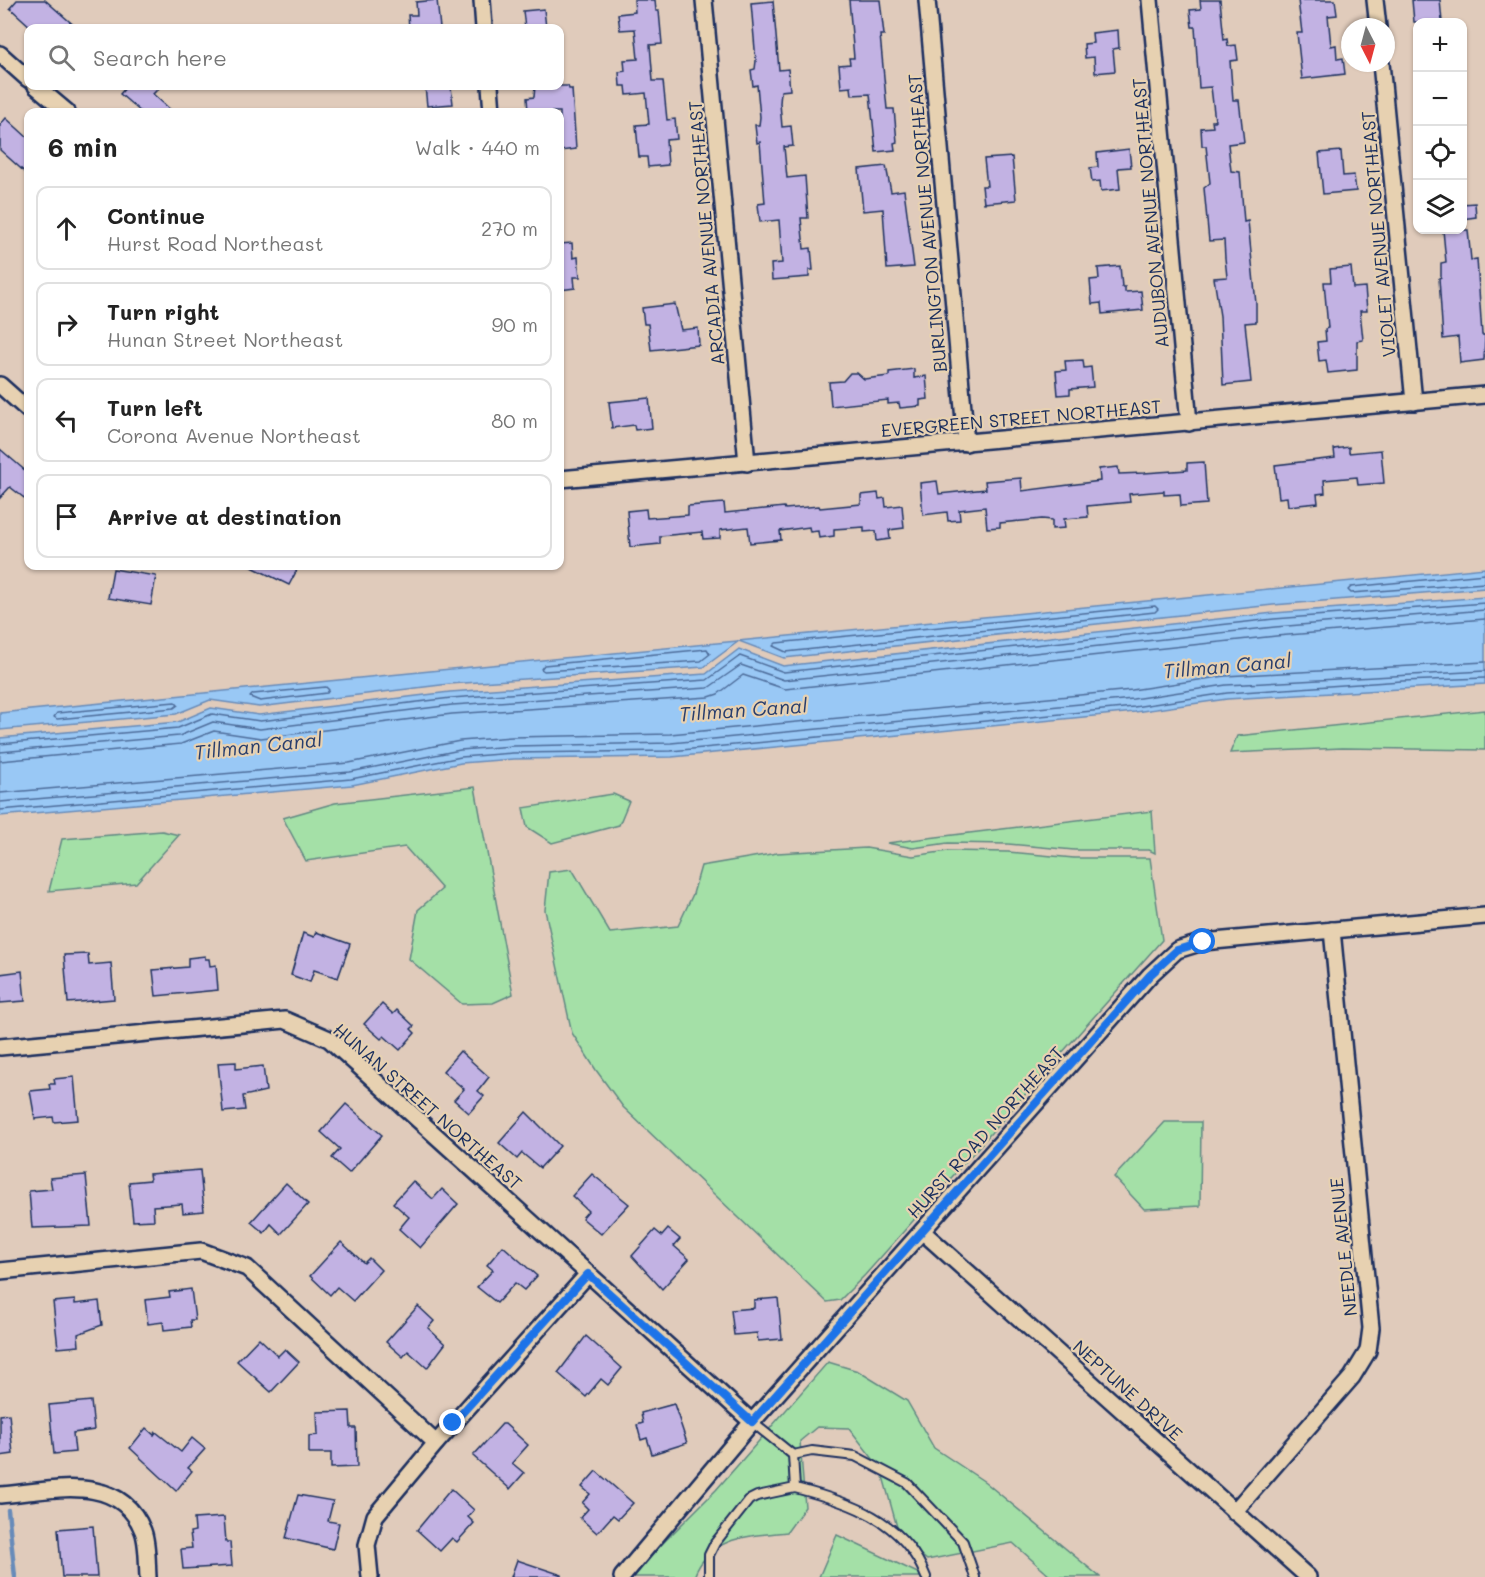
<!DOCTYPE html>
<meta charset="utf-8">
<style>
:root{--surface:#fff;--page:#f6f6f6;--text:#222;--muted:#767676;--line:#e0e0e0}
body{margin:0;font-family:Mali,sans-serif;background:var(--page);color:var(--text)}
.controls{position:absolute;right:18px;top:18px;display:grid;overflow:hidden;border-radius:12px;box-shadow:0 2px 4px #0004}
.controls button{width:54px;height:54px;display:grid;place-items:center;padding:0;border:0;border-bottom:2px solid var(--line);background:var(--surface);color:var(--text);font:30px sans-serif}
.compass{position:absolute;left:1341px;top:18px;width:54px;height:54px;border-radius:50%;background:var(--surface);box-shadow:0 2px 4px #0004;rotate:174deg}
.stop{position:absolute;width:18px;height:18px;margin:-14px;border:4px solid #1a73e8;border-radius:50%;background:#fff}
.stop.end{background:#1a73e8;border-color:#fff;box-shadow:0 2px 6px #0008}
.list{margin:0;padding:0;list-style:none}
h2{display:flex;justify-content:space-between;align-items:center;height:78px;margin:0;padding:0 24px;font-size:26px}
h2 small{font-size:20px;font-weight:400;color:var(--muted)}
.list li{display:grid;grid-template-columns:39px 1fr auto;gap:18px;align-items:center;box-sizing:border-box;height:84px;margin:0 12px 12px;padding:0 12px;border:2px solid var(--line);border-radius:12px}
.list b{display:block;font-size:22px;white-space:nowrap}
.list p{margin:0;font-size:20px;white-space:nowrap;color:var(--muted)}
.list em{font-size:20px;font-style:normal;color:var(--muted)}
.icon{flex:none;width:33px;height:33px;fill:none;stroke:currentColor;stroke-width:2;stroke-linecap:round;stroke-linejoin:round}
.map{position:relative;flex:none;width:1485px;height:1577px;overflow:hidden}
.search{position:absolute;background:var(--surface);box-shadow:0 2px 4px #0004;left:24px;top:24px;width:540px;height:66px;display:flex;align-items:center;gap:15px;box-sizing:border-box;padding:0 21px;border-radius:12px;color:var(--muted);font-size:22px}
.panel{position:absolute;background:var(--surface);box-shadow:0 2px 4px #0004;left:24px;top:108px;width:540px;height:462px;border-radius:12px}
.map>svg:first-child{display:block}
.green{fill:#a4e0a7;stroke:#608882;stroke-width:1.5}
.water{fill:#99c8f5;stroke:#678bb9;stroke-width:1.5}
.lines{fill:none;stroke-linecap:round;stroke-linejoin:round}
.shore{stroke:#4d6c9a;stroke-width:1.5}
.stream{stroke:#678bb9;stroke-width:4.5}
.building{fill:#c2b2e3;stroke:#1b2f5e;stroke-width:1.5}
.lane-casing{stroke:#1b2f5e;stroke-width:12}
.street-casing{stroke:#1b2f5e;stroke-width:20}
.lane{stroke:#e7d1b1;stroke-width:8}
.street{stroke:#e7d1b1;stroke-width:15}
.route{stroke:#1a73e8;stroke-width:8}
.labels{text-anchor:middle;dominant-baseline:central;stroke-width:4.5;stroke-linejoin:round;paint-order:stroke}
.street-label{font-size:18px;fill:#1b2f5e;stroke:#e7d1b1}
.water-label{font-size:20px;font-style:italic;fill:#283e6d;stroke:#e7d1b1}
</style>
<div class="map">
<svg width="1485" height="1577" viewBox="0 0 1485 1577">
<rect width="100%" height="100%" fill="#e0cbbb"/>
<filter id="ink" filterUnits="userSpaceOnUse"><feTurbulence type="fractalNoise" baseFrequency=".0167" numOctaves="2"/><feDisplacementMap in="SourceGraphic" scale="12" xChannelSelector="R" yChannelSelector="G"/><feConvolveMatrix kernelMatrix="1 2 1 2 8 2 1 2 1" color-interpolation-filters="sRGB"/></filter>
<g filter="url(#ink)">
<g class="green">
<path d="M1485 710V750L1342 748 1230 753 1237 736Z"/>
<path d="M475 787 513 994 493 1003 462 1004 409 959 418 910 442 889 405 847 306 861 283 818 335 803Z"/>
<path d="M613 794 629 801 619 825 552 843 527 827 523 808Z"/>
<path d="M1152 811 1155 853 1149 850H1074L1008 844 948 843 913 848 887 843Z"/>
<path d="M162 831 179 835 136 883 49 891 62 839Z"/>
<path d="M866 848 913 856 948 851 1008 852 1074 858H1150L1162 940 865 1275 840 1300 827 1302 623 1107 596 1070 572 1033 545 910 549 872 572 869 610 933 678 926 693 894 701 866 777 853Z"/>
<path d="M1165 1122H1201L1200 1206 1144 1209 1114 1177Z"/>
<path d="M828 1362 858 1371 907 1401 934 1448 985 1482 1100 1577H1051L1013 1543 927 1560 900 1538 881 1469 849 1428 817 1427 800 1441 805 1507 787 1532C749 1536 709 1536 694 1577H634L644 1562 716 1490Z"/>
<path d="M837 1535 924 1576V1577H819Z"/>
</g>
<g class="water">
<path d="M1485 568V588L1273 605 784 658 739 641 704 667 449 684 259 707 210 700 176 714 0 730V713Z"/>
<path d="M1485 597V684L1227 699 1135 712 672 757 513 759 461 763 352 785 0 816V738L178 722 211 708 259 715 450 692 706 674 739 649 783 666 1274 613Z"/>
</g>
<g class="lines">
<g class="shore">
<path d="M1485 574 1351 587 1348 590 1351 593 1485 583"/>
<path d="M1155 606 1158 609 1155 612 786 652 773 646 776 643Z"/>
<path d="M707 649 710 654 701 661 544 671 541 669 544 665Z"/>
<path d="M326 687 329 690 327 693 260 701 250 697 253 694Z"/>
<path d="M175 702 178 705 174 708 57 719 54 717 57 713Z"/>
<path d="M0 744 178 728 212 714 260 721 451 698 707 680 740 656 784 672 1274 619 1485 603"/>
<path d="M0 752 179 736 213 722 260 729 452 705 708 688 741 665 784 680 1275 627 1485 610"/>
<path d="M0 761 181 744 214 731 261 738 452 714 709 697 718 694 743 675 785 689 1276 636 1485 619"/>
<path d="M0 793 349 763 460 741 512 737 670 734 1132 690 1225 676 1485 662"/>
<path d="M0 802 350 772 460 750 513 746 671 743 1133 699 1226 685 1485 671"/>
<path d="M0 810 351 779 461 757 513 753 671 751 1134 707 1227 693 1402 681 1485 678"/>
</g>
<path class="stream" d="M8 1510 15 1577"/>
</g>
<g class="building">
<path d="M17 0H45L77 28H32L10 8Z"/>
<path d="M437 0 440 28H409L408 15H417L416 2Z"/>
<path d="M634 0H655L656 11H659L662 44 650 45 653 81H663L667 120 675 119 677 139 666 140 668 165 648 167 647 157H639L636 125 649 124 646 93 627 95 626 86H620L619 72 625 71 624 60 638 59 635 29 620 30 618 14 635 12Z"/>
<path d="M849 0H880L884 35H880L887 109H894L897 142 894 143 895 150 876 152 870 94 852 95 851 87 841 88 839 65 850 64 849 58H854Z"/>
<path d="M1200 0H1220L1224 40 1227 39 1228 46 1236 45 1238 60 1230 61 1233 100H1239L1244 142 1228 144 1231 171 1240 172 1244 222 1248 221 1256 304V322L1245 323 1251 382 1223 385 1220 316 1214 278 1227 277 1225 258 1224 240 1209 241 1204 188 1210 183 1206 146H1202L1201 128 1213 127 1212 121H1215L1211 87 1199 88 1195 27H1192L1190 10 1201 9Z"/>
<path d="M1298 0H1335L1337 15 1328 16 1331 46 1336 45 1337 59 1343 58 1345 74 1302 79 1297 33H1302Z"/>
<path d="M1412 0H1440L1442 22H1414Z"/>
<path d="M773 1 779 70 788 69 790 90 781 91 780 103 782 127 791 126 793 146 784 147 787 178 805 176 808 218H801L804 249 811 248 813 270H809V277L772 280 771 264 782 263 779 220 760 222 758 204 765 203 760 142 757 143 755 125H759L760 117 757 85 753 86 751 70 755 69 756 61 751 3Z"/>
<path d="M544 9 546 28H525L523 11Z"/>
<path d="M1118 30 1119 48 1113 49 1115 71 1095 73 1094 57 1085 58 1084 44 1093 43 1092 33Z"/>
<path d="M127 86H161L153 94 173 112H141L120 94Z"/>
<path d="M425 86 451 87 453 104 427 106Z"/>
<path d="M535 86H568L569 89H572L576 149 560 151V112H528L527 98 534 97Z"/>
<path d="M6 118 28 138V175L0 150V125Z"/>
<path d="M1129 149 1131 167 1118 168 1120 189 1101 191 1100 181 1092 182 1090 168 1098 167 1097 153Z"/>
<path d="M1341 151 1343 176 1354 175 1356 191 1323 194 1319 153Z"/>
<path d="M1012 157 1016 200 984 203 982 186H987L984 159Z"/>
<path d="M886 166 891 192 904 190 914 267 887 269 883 209 863 211 859 169Z"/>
<path d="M1475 203 1476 217 1462 219V204Z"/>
<path d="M1443 230H1468L1471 260 1477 259 1482 335H1485L1484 360 1460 363 1458 337 1443 339 1439 278 1441 277V263L1446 262Z"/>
<path d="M572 243 573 258 578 257 580 277H574L575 288 560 290V244Z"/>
<path d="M1120 266 1122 287H1125V292L1141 291 1143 310 1102 314 1101 303 1092 304 1090 280 1099 279 1098 268Z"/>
<path d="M1351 267 1353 288 1365 287 1367 311H1360L1363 340 1357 341V370L1328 373 1326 360 1319 361 1317 342 1326 341 1325 329 1328 328 1324 282H1331L1330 269Z"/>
<path d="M675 304 681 330 698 328 699 345 651 350 648 324H644L642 308Z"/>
<path d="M1083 360 1084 368 1091 367 1093 387 1070 389V394L1058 395 1056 371 1066 370 1065 361Z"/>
<path d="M914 369V378L926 376 928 399 920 400V406L900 408 899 403 888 404V400L831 406 829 382 843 381 850 373H857L864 379 889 376V372Z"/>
<path d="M649 398 652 428 635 430 634 425 612 428 609 402Z"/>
<path d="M1349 447V453L1381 450 1384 483 1358 485 1357 477 1324 480 1325 493 1317 494 1318 503 1288 506 1287 497 1279 498 1275 465 1335 458 1334 449Z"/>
<path d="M0 449 28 473V501L10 487 0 498Z"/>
<path d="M1204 462 1207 504 1181 506 1180 494 1164 495V491L1129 494 1130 502 1087 506 1088 517 1064 519 1065 528 1052 529V520L1042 519 1000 523V527L987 528 985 507 959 510 960 520 948 521 947 512 923 515 920 483 937 481 939 494 986 489 985 481 1021 478 1022 491 1100 481 1099 469 1118 467 1119 474 1144 473 1187 470V463Z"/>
<path d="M878 493 879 499 885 498 886 507 902 505 904 528 889 530 890 539 877 541 876 531 864 532V527L834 529V536L819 538 818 531 810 532 809 527 780 531 781 540 750 543 748 527 720 530V538L703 539 702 532 660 536V544L630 547 627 511 646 509 647 518 688 515V506L724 503 725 513 784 507 785 509 819 506 820 508 861 504V495Z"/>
<path d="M250 566H299L289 585Z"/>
<path d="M113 569 156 576 151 605 108 598Z"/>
<path d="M316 932 350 944 338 978 314 970 310 982 291 975 303 933 314 937Z"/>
<path d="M88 954 89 965 111 963 114 999 68 1003 64 955Z"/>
<path d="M205 956V959H209L210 966 216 965 218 990 156 996 153 970 188 967V958Z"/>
<path d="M22 971 25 1001 0 1003V974Z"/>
<path d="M382 1004 393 1014 397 1010 414 1026 411 1029 415 1033 400 1050 384 1036 381 1039 364 1024Z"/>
<path d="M460 1051 489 1077 478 1091 484 1096 469 1113 454 1100 464 1089 443 1071Z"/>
<path d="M236 1062V1069L263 1066 266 1091 243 1096 245 1110 223 1112 218 1063Z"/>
<path d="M74 1077 78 1120 54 1122 53 1117 35 1119 30 1091 50 1089 49 1084H55L54 1079Z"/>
<path d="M346 1104 382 1135 349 1173 332 1158 340 1149 321 1132Z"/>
<path d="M526 1112 560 1146 540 1168 522 1153 517 1159 499 1143Z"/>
<path d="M200 1170 204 1211 183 1213 182 1204 153 1206 154 1220 133 1221 129 1182 150 1180 149 1174Z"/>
<path d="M592 1174 629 1204 601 1234 582 1218 588 1211 572 1196Z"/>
<path d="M86 1175 91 1226 32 1228 29 1191 52 1189 50 1178Z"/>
<path d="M413 1181 433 1199 442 1189 458 1204 420 1248 399 1229 409 1217 393 1203Z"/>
<path d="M286 1183 308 1204 281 1234 271 1224 264 1233 251 1222Z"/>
<path d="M668 1229 680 1239 674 1246 689 1259 662 1289 632 1256 655 1230 662 1236Z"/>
<path d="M341 1242 364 1263 369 1258 381 1270 353 1301 337 1287 330 1295 310 1276Z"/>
<path d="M503 1246 537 1276 524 1290 515 1283 497 1303 477 1287 493 1270 487 1265Z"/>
<path d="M191 1289 195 1320H190L191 1327 164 1330 163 1322 148 1324 145 1300 170 1297 169 1292Z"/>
<path d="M778 1298 782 1339 758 1341 757 1333 734 1335 731 1310 754 1308V1300Z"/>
<path d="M75 1300V1304L99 1301 102 1325 78 1334 79 1346 58 1348 53 1302Z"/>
<path d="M418 1306 434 1321 428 1328 445 1344 427 1368 408 1351 403 1357 386 1342Z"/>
<path d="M586 1336 622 1368 608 1385 601 1379 586 1397 558 1373Z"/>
<path d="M259 1338 278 1356 285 1349 299 1362 271 1392 237 1361Z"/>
<path d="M91 1401 94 1430 73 1433 75 1452 54 1454 49 1405Z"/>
<path d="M674 1404 687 1443 652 1454 647 1438 641 1440 637 1425 643 1423 641 1413Z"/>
<path d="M350 1411 351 1428H356L357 1467 331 1468V1453H309V1436L318 1435 317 1412Z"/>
<path d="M9 1414 13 1454 0 1456V1415Z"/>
<path d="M502 1424H505L528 1445 512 1463 524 1473 510 1489 473 1456Z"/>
<path d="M146 1428 154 1435 156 1432 181 1452 192 1438 205 1449 188 1468 192 1471 176 1491 130 1448Z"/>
<path d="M596 1471 633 1503 618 1519 613 1515 597 1533 580 1518 588 1509 582 1503 590 1494 582 1487Z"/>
<path d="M451 1489 474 1510 468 1517 474 1523 457 1542 452 1538 440 1551 417 1530Z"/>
<path d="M298 1495 333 1501 328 1521 339 1523 333 1549 286 1538Z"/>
<path d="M224 1517 226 1542H230L232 1566 183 1569 181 1549 192 1548 190 1532 195 1531 194 1519Z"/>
<path d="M93 1526 97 1577H62L58 1529Z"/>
<path d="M517 1560 562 1575V1577H511Z"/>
</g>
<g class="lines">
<g class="lane-casing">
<g id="lane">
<path d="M793 1455 812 1451 855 1456 907 1483 963 1542 975 1577"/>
<path d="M795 1488C850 1502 904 1520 926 1577"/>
<path d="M709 1577V1555L715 1543 749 1500 757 1496 795 1488 793 1455 752 1422"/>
</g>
</g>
<g class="street-casing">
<g id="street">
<path d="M482 0 484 28"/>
<path d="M704 0 747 463"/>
<path d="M927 0 966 443"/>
<path d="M1150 0 1189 423"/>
<path d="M1375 0 1378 27"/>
<path d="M0 54 28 79"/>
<path d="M1381 63 1414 402"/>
<path d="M36 86 67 112"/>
<path d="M490 86 492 112"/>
<path d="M0 385 28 410"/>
<path d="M560 479 1485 395"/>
<path d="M0 1047 285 1020 329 1039 752 1422"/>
<path d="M923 1232 1308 1577"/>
<path d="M0 1271 201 1251 247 1268 436 1443"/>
<path d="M0 1495C50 1491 120 1471 143 1531 148 1544 147 1563 148 1577"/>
<path d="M1234 1512 1352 1377 1368 1351 1371 1328 1332 930"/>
<path d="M370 1577 367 1545 375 1516 436 1443 588 1274"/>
<path d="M622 1577 752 1422 1150 975 1177 950 1203 942 1485 916"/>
</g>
</g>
<use href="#lane" class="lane"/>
<use href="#street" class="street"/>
</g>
</g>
<g class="lines" filter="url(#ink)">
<path class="route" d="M453 1423 588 1274 752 1422 1150 975 1177 950 1203 942"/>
</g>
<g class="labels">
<g class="street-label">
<text transform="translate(1150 213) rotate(-95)">AUDUBON AVENUE NORTHEAST</text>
<text transform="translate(927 223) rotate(-95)">BURLINGTON AVENUE NORTHEAST</text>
<text transform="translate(706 233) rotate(-95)">ARCADIA AVENUE NORTHEAST</text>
<text transform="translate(1378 234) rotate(-95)">VIOLET AVENUE NORTHEAST</text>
<text transform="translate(1021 418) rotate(-5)">EVERGREEN STREET NORTHEAST</text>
<text transform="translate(428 1106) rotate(41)">HUNAN STREET NORTHEAST</text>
<text transform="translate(985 1132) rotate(-48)">HURST ROAD NORTHEAST</text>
<text transform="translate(1343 1247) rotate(-96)">NEEDLE AVENUE</text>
<text transform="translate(1128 1390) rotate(42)">NEPTUNE DRIVE</text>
</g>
<g class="water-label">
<text transform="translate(1227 665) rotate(-5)">Tillman Canal</text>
<text transform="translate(743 709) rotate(-4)">Tillman Canal</text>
<text transform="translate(258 745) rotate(-6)">Tillman Canal</text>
</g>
</g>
</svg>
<div class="controls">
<button>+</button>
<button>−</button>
<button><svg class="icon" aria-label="locate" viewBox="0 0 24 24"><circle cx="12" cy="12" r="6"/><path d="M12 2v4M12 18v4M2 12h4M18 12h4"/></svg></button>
<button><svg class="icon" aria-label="layers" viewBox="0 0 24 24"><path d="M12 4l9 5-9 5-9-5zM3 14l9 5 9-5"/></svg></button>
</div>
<svg class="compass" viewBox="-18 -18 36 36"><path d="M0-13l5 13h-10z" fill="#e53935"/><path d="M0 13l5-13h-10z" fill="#767676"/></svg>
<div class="stop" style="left:1203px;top:942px"></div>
<div class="stop end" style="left:453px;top:1423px"></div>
<div class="search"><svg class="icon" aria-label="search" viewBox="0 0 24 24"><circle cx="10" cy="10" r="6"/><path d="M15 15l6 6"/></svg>Search here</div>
<section class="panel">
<h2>6 min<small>Walk · 440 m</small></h2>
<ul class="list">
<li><svg class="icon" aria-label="ahead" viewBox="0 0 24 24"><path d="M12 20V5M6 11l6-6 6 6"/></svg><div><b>Continue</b><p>Hurst Road Northeast</p></div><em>270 m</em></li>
<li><svg class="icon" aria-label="right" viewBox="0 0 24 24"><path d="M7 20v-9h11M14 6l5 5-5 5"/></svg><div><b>Turn right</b><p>Hunan Street Northeast</p></div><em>90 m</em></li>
<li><svg class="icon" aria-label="left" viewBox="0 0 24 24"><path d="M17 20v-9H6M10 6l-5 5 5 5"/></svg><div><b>Turn left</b><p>Corona Avenue Northeast</p></div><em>80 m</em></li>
<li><svg class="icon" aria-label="arrive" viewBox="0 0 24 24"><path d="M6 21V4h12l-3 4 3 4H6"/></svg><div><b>Arrive at destination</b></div></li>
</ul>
</section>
</div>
